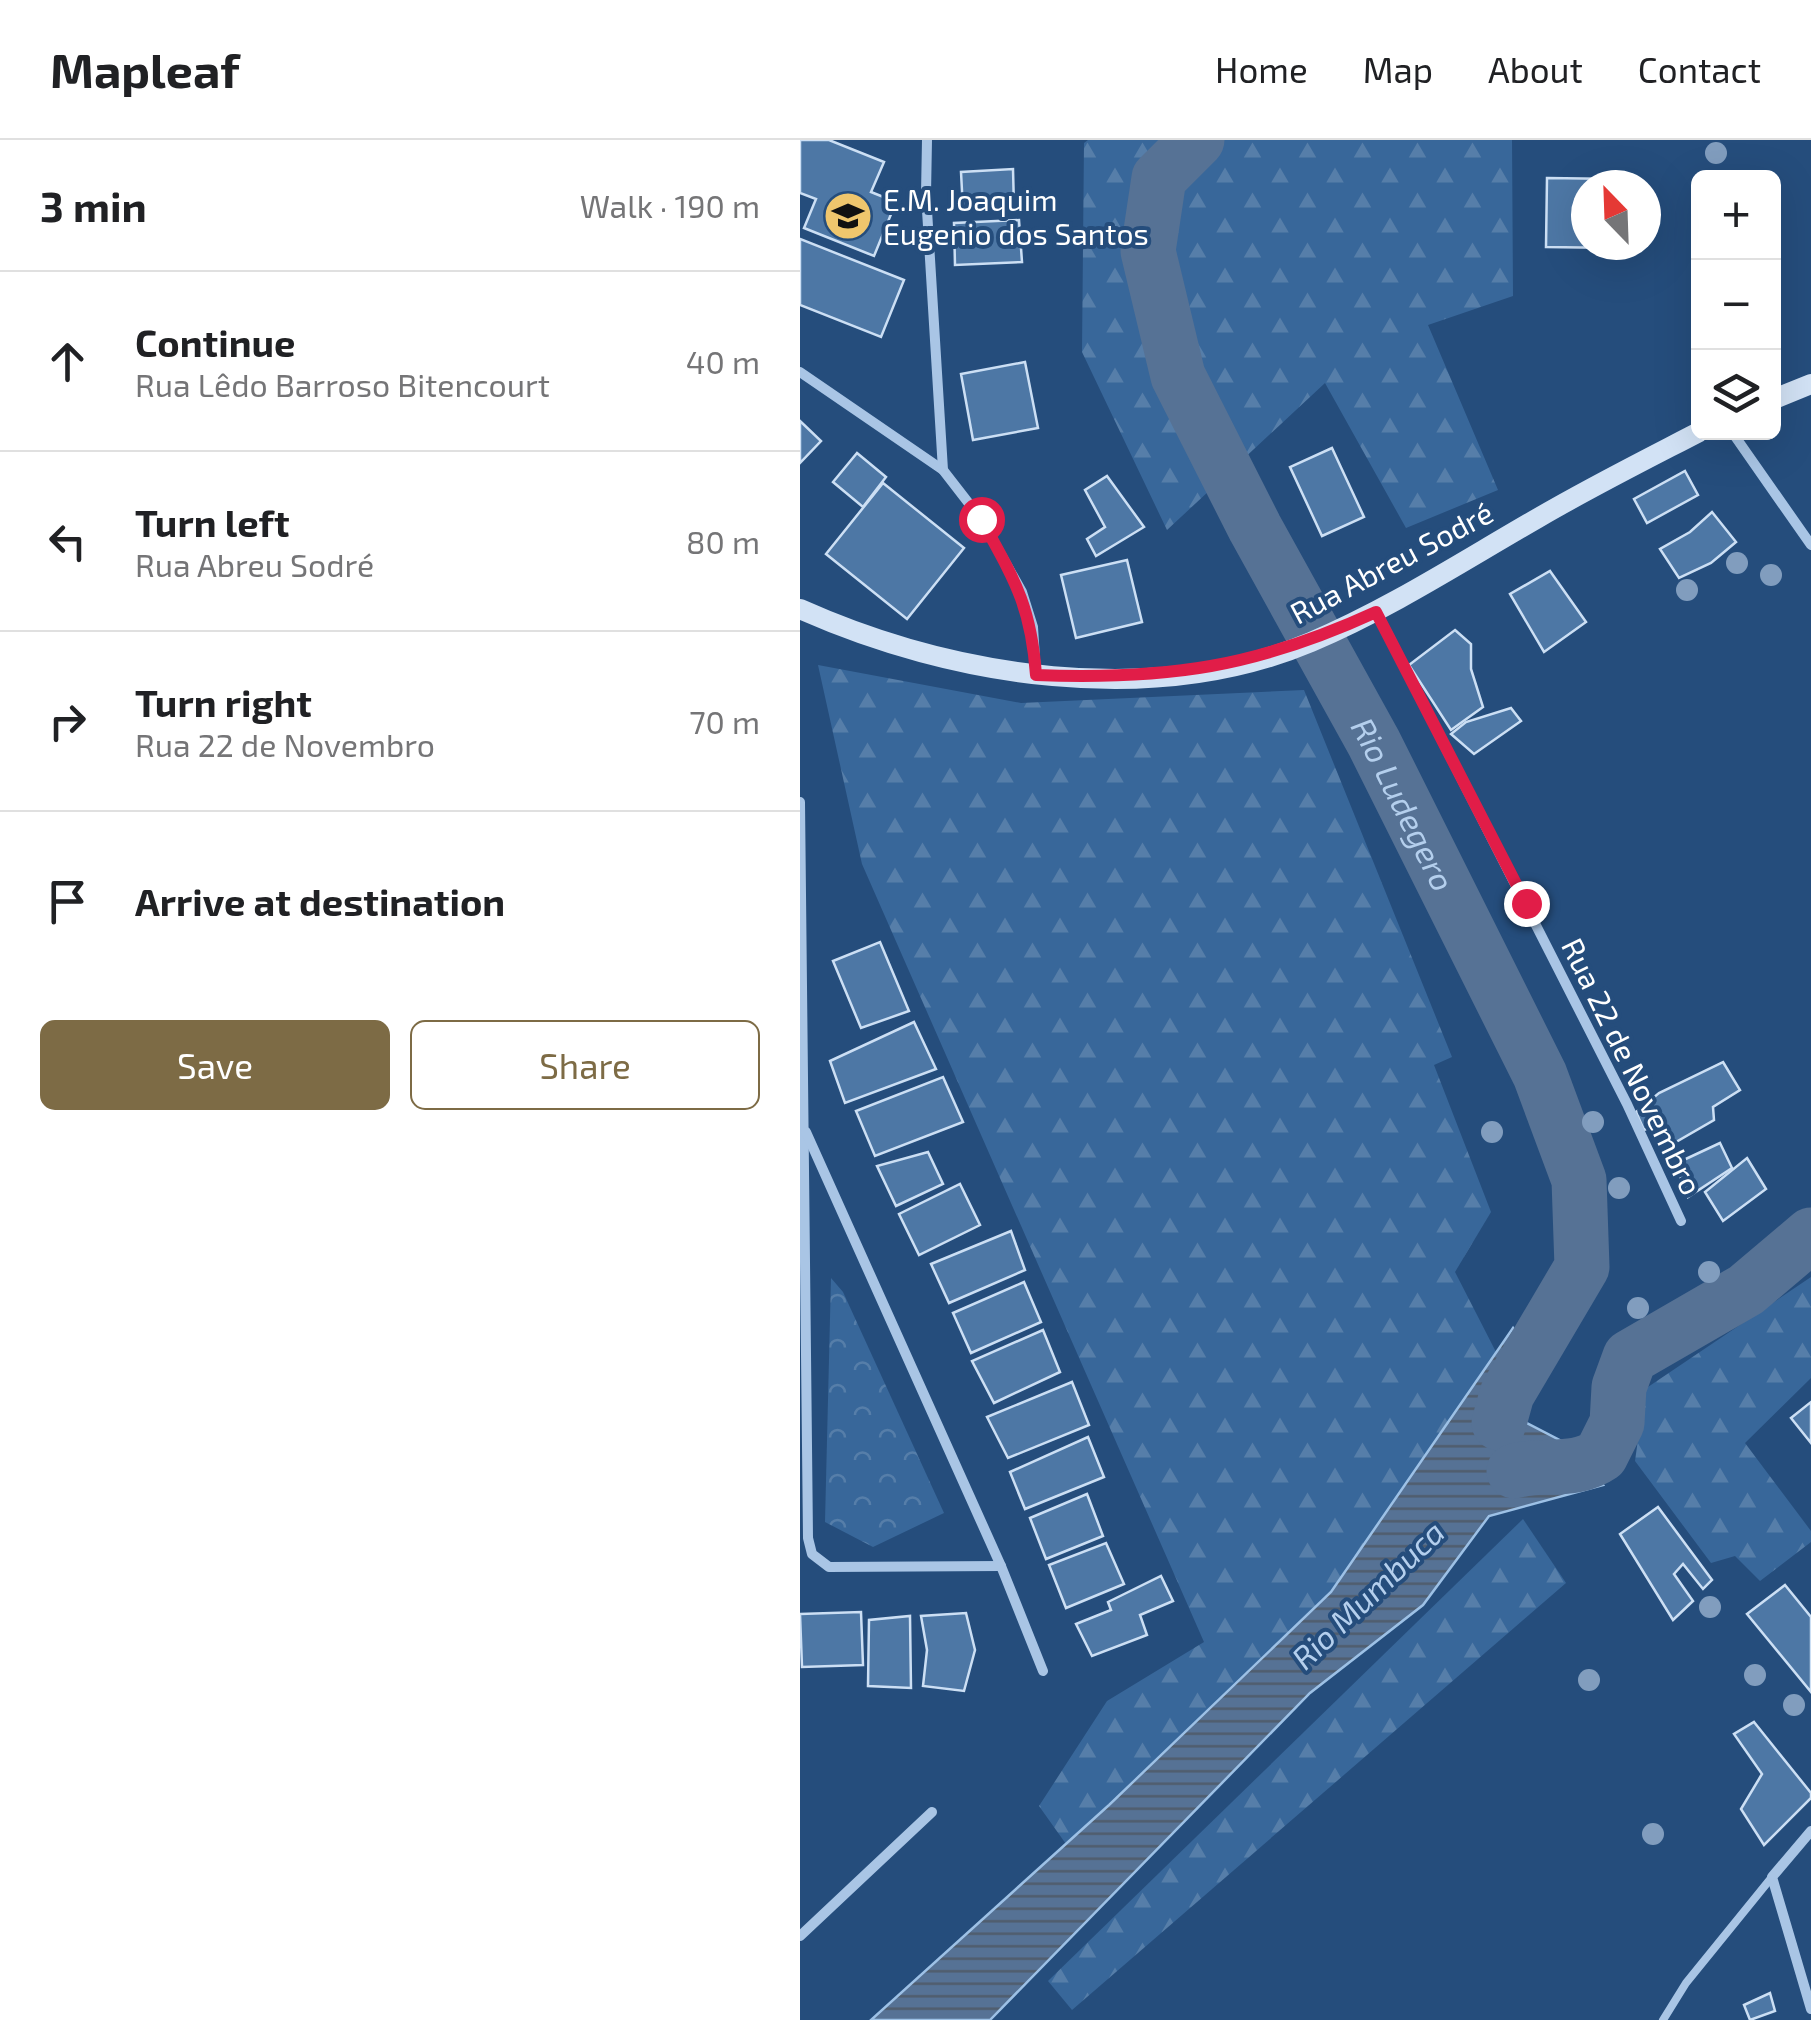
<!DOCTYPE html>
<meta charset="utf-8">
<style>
:root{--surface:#fff;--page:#f2f2f2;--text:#202124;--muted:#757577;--line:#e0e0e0;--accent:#7d6b45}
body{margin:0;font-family:"Exo 2",sans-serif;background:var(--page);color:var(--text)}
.controls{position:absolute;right:30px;top:30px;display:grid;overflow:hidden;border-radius:15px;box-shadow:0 10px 40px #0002}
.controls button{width:90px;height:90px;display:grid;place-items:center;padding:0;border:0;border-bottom:2px solid var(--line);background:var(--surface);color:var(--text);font:50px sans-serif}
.compass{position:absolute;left:771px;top:30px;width:90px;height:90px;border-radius:50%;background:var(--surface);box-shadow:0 10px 40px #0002;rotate:337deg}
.stop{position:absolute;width:30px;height:30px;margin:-22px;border:8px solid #e11d48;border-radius:50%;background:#fff}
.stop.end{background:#e11d48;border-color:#fff;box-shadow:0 2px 10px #0008}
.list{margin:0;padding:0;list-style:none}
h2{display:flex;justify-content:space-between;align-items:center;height:130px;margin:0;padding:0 40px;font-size:42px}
h2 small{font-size:32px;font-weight:400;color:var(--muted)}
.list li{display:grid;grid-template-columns:65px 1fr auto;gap:30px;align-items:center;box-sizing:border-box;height:180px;padding:0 40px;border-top:2px solid var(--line)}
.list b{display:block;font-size:38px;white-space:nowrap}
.list p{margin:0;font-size:32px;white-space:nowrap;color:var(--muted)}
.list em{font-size:32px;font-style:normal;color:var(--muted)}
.actions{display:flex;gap:20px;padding:30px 40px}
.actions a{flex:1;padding:22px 0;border:2px solid var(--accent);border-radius:15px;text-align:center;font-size:35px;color:var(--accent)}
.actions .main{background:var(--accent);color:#fff}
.icon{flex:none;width:55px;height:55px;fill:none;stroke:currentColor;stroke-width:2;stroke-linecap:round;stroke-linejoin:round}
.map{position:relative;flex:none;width:1011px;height:1880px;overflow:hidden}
header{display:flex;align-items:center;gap:60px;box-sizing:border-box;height:140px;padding:0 50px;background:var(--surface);border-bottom:2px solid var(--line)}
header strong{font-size:48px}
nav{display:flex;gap:55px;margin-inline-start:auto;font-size:35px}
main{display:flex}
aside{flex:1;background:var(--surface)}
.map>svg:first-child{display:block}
.forest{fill:url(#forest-firs)}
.park{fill:url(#park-crowns)}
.water{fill:url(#water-rules);stroke:#9dc1e6;stroke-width:2.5}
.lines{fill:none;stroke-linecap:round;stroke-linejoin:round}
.river{stroke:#567295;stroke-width:55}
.building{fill:#4d77a5;stroke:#ccdff4;stroke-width:2.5}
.lane{stroke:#a9c5e5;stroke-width:8}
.street{stroke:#a9c5e5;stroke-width:10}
.secondary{stroke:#d2e2f5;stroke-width:20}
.tree{fill:#819dbe}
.route{stroke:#e11d48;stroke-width:12}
.labels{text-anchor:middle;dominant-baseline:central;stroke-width:8;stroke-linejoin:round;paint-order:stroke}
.poi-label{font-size:30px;fill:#fff;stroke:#254d7c;text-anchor:start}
.street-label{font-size:30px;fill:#fff;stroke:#254d7c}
.water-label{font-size:32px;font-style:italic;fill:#b4cfed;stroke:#254d7c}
</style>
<header>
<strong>Mapleaf</strong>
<nav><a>Home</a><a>Map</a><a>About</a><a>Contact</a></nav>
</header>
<main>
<aside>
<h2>3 min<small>Walk · 190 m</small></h2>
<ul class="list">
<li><svg class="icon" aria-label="ahead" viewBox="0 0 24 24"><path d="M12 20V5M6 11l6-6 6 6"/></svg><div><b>Continue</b><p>Rua Lêdo Barroso Bitencourt</p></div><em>40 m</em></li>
<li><svg class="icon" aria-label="left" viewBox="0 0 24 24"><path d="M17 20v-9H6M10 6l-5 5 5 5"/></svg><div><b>Turn left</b><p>Rua Abreu Sodré</p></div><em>80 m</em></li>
<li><svg class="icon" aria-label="right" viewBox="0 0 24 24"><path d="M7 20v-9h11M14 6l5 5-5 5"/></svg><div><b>Turn right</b><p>Rua 22 de Novembro</p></div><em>70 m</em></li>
<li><svg class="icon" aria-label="arrive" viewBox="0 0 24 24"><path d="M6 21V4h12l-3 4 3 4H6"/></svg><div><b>Arrive at destination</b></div></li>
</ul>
<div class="actions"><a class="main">Save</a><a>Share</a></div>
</aside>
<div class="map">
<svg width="1011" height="1880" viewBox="0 0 1011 1880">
<defs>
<pattern id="forest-firs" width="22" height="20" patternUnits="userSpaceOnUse" patternTransform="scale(2.5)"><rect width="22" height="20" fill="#38679a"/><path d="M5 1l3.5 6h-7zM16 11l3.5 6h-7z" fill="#567ea9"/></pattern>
<pattern id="park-crowns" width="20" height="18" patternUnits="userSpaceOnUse" patternTransform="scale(2.5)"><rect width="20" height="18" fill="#38679a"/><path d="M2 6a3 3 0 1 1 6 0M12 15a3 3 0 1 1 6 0" fill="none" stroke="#567ea9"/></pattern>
<pattern id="water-rules" width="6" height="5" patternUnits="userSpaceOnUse" patternTransform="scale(2.5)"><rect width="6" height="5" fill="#567295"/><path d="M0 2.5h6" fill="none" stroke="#505d6d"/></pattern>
</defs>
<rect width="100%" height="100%" fill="#254d7c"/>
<g class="forest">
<path d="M288 0H712L713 156 628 185 698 350 606 388 525 243 367 390 282 212 284 3Z"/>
<path d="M18 525 221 563 504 550 652 917 634 925 691 1072 655 1132 696 1212 531 1452 266 1704 239 1666 307 1561 404 1502 62 724Z"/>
<path d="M1011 1137V1238L945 1303 1011 1391V1402L960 1441 935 1416 911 1423 835 1321 845 1249Z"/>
<path d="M723 1379 766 1443 272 1870 248 1841Z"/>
</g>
<path class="park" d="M31 1138 43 1152 144 1373 73 1407 25 1382Z"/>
<path class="water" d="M713 1188 737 1227 725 1282 773 1307 803 1345 689 1376 623 1465 510 1553 190 1880H71L309 1665 531 1452Z"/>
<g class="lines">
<g class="river">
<path id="s1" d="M397 0 359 38 348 111 378 236 455 388 574 603 740 935 779 1040 782 1127 707 1254 699 1283"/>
<path d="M714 1331C744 1323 775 1333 801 1315L817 1283 819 1247 830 1217 946 1150 1011 1095"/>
</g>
</g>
<g class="building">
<path d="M0 0H29L84 22 71 52 96 62 74 116 4 88 16 59 0 53Z"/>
<path d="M213 29 214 68 163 70 161 32Z"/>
<path d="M747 38 818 39V45H786V105L818 108 746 107Z"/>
<path d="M219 80 222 122 155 125 154 83Z"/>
<path d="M0 99 104 140 81 197 0 165Z"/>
<path d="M225 222 238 288 173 300 161 234Z"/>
<path d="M0 281 21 301 0 323Z"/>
<path d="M532 308 564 377 522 396 490 327Z"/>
<path d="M57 313 86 337 63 367 33 342Z"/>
<path d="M885 331 898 355 847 383 834 359Z"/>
<path d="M307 336 344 387 296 416 287 399 305 387 285 350Z"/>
<path d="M83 343 164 408 107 479 26 414Z"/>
<path d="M912 372 936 402 911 423 879 438 860 409 890 392Z"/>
<path d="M327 420 342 482 276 498 261 435Z"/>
<path d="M750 431 786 482 744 512 710 454Z"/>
<path d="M655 490 671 504V529L683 567 651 590 609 525Z"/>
<path d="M711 568 721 581 674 614 651 594 666 582Z"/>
<path d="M80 802 109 871 61 888 33 821Z"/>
<path d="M114 882 136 929 45 963 30 921Z"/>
<path d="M923 922 940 950 913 967 914 980 869 1006 857 984 844 990 836 972 859 953Z"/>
<path d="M143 937 163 982 75 1016 56 971Z"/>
<path d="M920 1003 932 1028 888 1057 875 1024Z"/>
<path d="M128 1012 143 1044 96 1066 77 1026Z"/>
<path d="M947 1018 966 1049 923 1081 905 1052Z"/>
<path d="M160 1044 180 1085 119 1115 99 1074Z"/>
<path d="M211 1091 225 1130 149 1163 131 1124Z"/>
<path d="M224 1142 241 1182 171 1213 153 1173Z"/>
<path d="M243 1190 260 1232 194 1263 172 1221Z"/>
<path d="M272 1242 289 1285 208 1318 187 1277Z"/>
<path d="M1011 1262V1303L991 1278Z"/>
<path d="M288 1297 304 1337 225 1369 210 1332Z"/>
<path d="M287 1354 303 1396 246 1419 230 1378Z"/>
<path d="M858 1367 912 1440 903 1449 883 1424 874 1434 893 1461 873 1480 820 1394Z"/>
<path d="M306 1403 324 1444 266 1468 249 1425Z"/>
<path d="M361 1436 373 1461 340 1475 347 1495 292 1516 276 1484 311 1470 308 1462Z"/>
<path d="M985 1445 1011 1477V1552L947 1474Z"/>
<path d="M61 1472 63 1525 2 1527 0 1474Z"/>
<path d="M166 1473 175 1510 164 1551 123 1546 127 1510 121 1476Z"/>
<path d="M110 1476 111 1548 68 1546 69 1480Z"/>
<path d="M954 1582 1011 1653V1658L964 1705 941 1669 962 1634 934 1594Z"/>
<path d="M970 1853 975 1871 950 1880 944 1865Z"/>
</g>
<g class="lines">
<path class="lane" d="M863 1880 886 1843 972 1737"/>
<g class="street">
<path d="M127 0 126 54 143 330 181 379 222 452 233 487 236 534"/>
<path d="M0 232 143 330"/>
<path d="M932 292 1011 405"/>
<path d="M576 471 827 964 881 1081"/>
<path d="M0 662 8 1398 12 1414 29 1427 201 1426"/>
<path d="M6 992 201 1426 243 1531"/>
<path d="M1011 1691 972 1737 1011 1869"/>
<path d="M0 1796 132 1672"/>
</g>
<g class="secondary">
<path d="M974 259 1011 244"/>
<path d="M0 469C152 537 352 569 511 502 591 468 663 421 738 378 791 347 845 320 899 292"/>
</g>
</g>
<g class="tree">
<circle cx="916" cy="13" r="11"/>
<circle cx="937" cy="423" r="11"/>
<circle cx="971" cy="435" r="11"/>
<circle cx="887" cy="450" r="11"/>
<circle cx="793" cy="982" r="11"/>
<circle cx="692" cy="992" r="11"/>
<circle cx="819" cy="1048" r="11"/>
<circle cx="909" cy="1132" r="11"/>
<circle cx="838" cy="1168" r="11"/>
<circle cx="910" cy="1467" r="11"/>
<circle cx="955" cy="1535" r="11"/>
<circle cx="789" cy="1540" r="11"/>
<circle cx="994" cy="1565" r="11"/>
<circle cx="853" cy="1694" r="11"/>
</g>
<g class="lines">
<path class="route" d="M181 379C214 439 231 465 236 535 369 540 456 527 576 472L726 763"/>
</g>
<defs>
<g id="school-disc" transform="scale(2.5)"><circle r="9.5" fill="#efc66d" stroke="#254d7c"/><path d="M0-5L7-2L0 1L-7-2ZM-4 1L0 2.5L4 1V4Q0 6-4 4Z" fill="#111"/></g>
</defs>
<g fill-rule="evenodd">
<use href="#school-disc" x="48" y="76"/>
</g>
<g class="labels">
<g class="poi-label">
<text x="83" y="59">E.M. Joaquim<tspan x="83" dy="34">Eugenio dos Santos</tspan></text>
</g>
<g class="street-label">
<text transform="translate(591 422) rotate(-28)">Rua Abreu Sodré</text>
<text transform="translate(833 926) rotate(64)">Rua 22 de Novembro</text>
</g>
<g class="water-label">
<text stroke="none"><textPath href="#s1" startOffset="740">Rio Ludegero</textPath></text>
<text transform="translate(567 1454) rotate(-44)">Rio Mumbuca</text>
</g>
</g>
</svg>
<div class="controls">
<button>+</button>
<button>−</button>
<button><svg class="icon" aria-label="layers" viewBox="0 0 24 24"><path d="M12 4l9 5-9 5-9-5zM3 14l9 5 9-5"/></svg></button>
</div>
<svg class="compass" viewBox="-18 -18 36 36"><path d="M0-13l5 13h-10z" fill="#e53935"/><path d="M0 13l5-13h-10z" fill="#757577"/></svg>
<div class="stop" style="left:181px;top:379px"></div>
<div class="stop end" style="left:726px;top:763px"></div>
</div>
</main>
